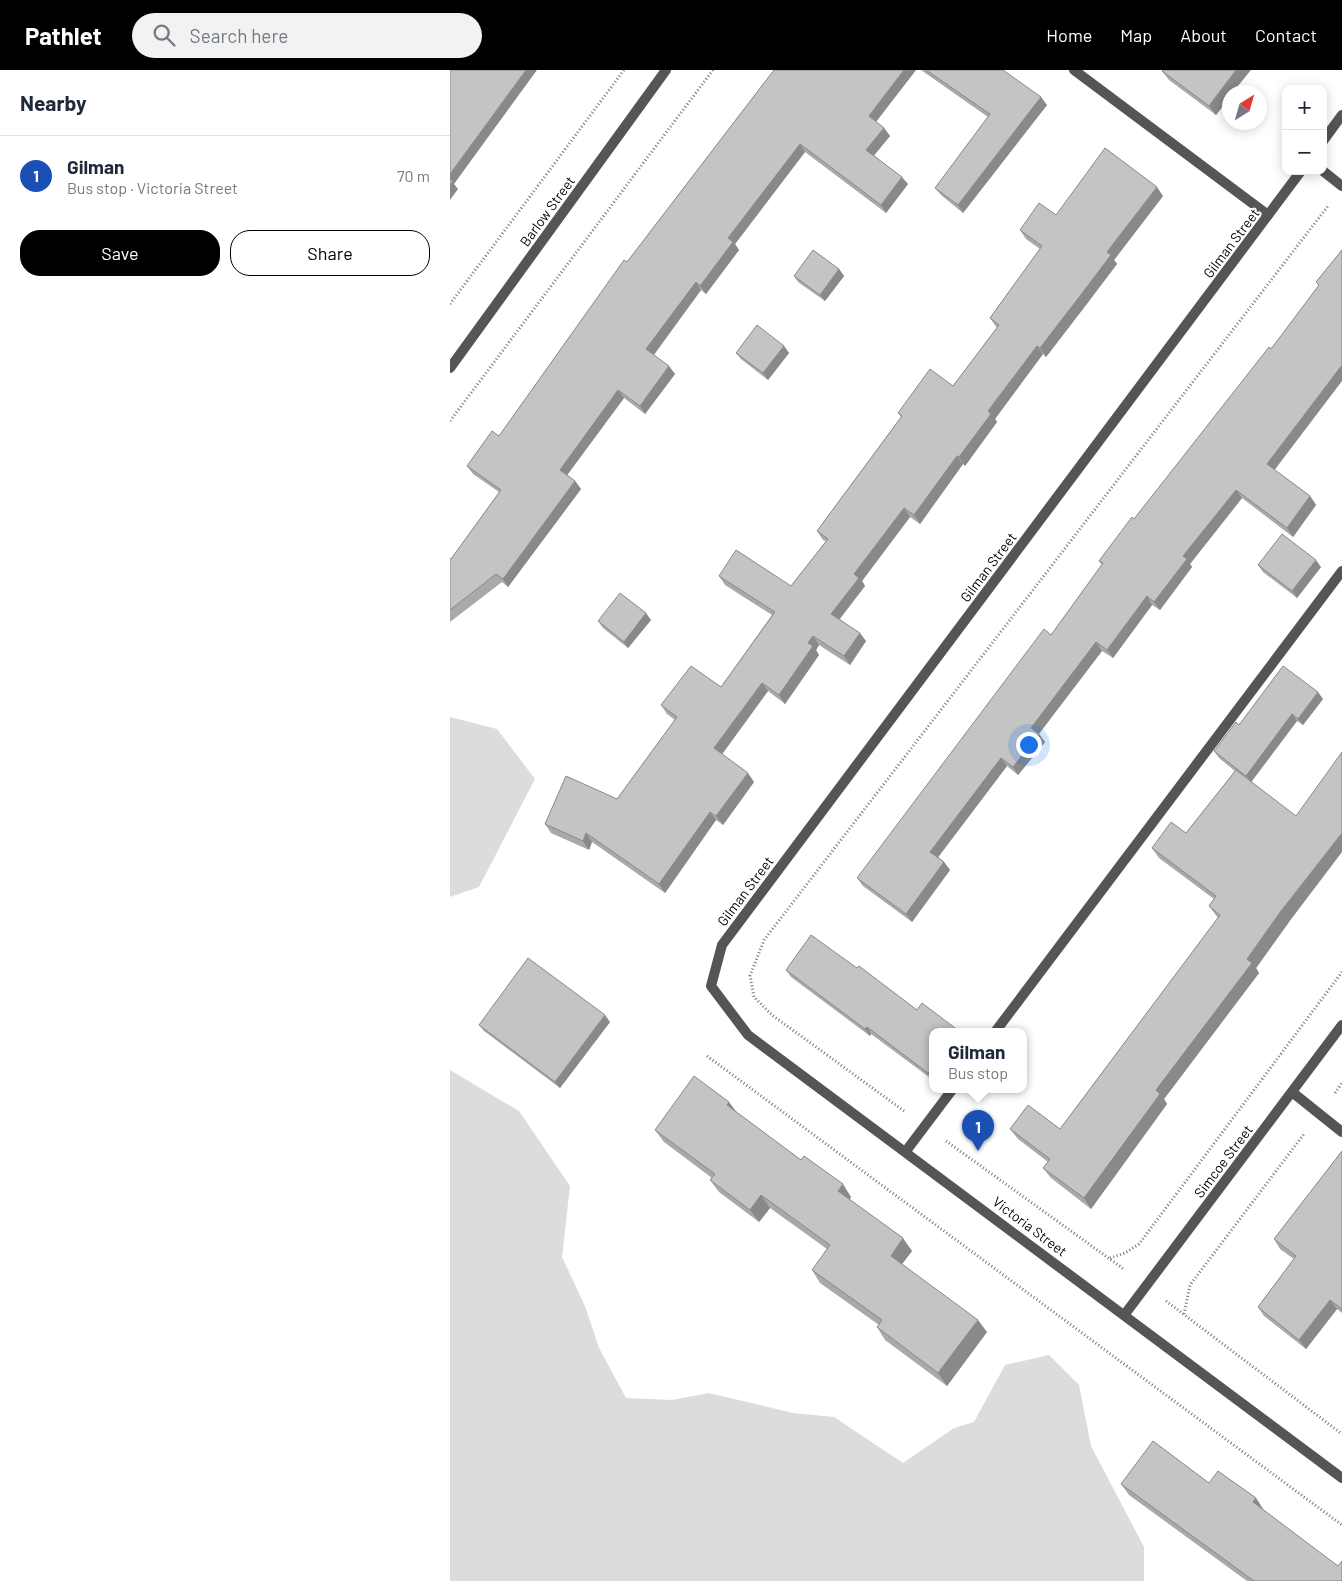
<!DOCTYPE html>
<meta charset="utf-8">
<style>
:root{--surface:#fff;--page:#f2f2f3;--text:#1f2937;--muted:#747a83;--line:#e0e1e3;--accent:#000}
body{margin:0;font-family:Barlow,sans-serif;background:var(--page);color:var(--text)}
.controls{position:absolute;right:15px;top:15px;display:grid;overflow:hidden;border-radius:10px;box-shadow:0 2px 12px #0003}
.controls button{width:45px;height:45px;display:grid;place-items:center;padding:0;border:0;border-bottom:1px solid var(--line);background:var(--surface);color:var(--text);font:25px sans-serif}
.compass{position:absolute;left:772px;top:15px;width:45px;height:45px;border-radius:50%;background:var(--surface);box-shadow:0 2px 12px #0003;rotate:37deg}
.you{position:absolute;left:578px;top:674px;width:18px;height:18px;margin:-12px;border:4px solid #fff;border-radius:50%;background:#1a73e8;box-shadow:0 0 0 8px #1a73e833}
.badge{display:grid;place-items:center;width:32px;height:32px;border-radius:50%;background:var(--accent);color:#fff;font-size:16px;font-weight:700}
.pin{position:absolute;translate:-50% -41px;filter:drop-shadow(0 1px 2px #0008)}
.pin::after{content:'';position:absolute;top:26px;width:18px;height:15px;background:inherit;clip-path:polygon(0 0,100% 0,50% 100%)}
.popup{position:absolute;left:479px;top:958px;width:98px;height:65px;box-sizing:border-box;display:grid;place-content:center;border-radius:10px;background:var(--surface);filter:drop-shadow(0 1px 4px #0005);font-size:16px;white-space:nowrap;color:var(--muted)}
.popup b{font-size:19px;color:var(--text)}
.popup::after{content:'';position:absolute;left:50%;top:100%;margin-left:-10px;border:10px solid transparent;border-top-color:var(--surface)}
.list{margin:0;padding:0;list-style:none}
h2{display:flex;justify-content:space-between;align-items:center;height:65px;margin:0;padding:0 20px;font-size:21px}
h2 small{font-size:16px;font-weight:400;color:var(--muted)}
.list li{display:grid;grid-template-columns:32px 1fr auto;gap:15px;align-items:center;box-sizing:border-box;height:80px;padding:0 20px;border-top:1px solid var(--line)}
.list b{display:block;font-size:19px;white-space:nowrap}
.list p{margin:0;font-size:16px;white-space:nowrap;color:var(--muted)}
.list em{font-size:16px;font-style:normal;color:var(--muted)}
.actions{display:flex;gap:10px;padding:15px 20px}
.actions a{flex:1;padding:11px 0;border:1px solid var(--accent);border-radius:20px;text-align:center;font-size:18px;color:var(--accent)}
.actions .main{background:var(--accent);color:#fff}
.icon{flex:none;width:28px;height:28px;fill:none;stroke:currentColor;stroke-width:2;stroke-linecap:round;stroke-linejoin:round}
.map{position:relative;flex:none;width:892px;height:1511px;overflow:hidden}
header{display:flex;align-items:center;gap:30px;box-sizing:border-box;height:70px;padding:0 25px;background:var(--accent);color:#fff}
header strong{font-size:24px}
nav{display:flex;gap:28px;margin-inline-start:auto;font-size:18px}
.search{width:350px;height:45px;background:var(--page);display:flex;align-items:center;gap:12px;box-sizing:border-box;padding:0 18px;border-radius:28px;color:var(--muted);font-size:19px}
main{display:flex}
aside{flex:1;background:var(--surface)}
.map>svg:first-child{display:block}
.green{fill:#dcdcdc}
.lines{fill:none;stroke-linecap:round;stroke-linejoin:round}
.path{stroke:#777;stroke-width:3;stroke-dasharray:1 2.5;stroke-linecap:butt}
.service{stroke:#555;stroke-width:10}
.minor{stroke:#555;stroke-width:10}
.tertiary{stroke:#555;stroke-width:10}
.wall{fill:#a9a9a9}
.shaded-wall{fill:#898989}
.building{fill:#c4c4c4;stroke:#898989}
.labels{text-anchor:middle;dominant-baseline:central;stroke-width:4;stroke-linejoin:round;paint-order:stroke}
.street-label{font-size:14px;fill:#000;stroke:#fff}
</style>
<header>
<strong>Pathlet</strong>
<div class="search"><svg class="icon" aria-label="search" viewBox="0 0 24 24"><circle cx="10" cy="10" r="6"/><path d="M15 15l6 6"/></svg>Search here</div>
<nav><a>Home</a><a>Map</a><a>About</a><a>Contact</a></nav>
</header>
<main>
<aside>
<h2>Nearby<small></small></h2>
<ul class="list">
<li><span class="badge" style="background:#1a4fb4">1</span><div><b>Gilman</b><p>Bus stop · Victoria Street</p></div><em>70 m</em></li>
</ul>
<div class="actions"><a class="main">Save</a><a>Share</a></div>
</aside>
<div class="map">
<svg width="892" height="1511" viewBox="0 0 892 1511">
<rect width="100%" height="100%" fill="#fff"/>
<g class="green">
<path d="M0 647 47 659 85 709 29 817 0 827Z"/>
<path d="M0 1000 69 1041 120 1116 112 1187 135 1236 149 1278 176 1328 222 1330 259 1323 343 1343 384 1347 453 1393 504 1358 524 1352 555 1295 599 1285 629 1315 641 1376 694 1477V1511H0Z"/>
</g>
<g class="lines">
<g class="path">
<path d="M0 234 174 0"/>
<path d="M0 351 263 0"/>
<path d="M257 986 892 1455"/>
<path d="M885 1023 892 1013"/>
<path d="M454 1041 322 945 304 927 300 906 314 870 878 136"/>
<path d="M496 1071 675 1200"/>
<path d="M660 1188 675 1183 689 1174 892 902"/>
<path d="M716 1231 892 1364"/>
<path d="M734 1244 740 1215 854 1064"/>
</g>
<g class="service">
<path d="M624 0 818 145"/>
<path d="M873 101 892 116"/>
<path d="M545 962 892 501"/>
<path d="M842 1022 892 1062"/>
<path d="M456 1081 502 1020"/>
</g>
<g class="minor">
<path d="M0 298 216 0"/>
<path d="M675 1244 892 955"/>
</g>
<g class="tertiary">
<path d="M873 71 892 45"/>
<path d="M851 101 272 875 261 916 298 965 892 1408"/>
</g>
</g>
<g class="wall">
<path d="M324 0H466L426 52 434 58 440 66 424 85 458 114 436 143 355 82 285 174 289 180 256 224 251 220 204 285 225 304 195 344 174 328 117 405 125 411 131 419 58 517 52 512 0 552V488L1 489 49 422 23 404 17 396 49 366 177 192Z"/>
<path d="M471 0H553L597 35 513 143 491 125 485 118 538 47Z"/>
<path d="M712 1 780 22V27L766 45 719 10Z"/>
<path d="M713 126 664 190 667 194 636 235 596 287 593 284 545 349 547 352 515 396 513 394 470 454 460 447 412 511 415 516 390 549 416 571 400 595 369 575 366 580 369 585 335 634 318 621 272 684 304 712 273 755 266 750 215 823 142 772 139 780 101 763 95 754 167 729 225 650 217 644 211 635 271 617 322 545 275 515 269 506 341 516 376 471 373 470 367 461 451 347 448 343 503 316 547 258 540 248 590 179 576 169 570 160 606 145Z"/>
<path d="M892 180 825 400 860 426 866 435 843 467 792 428 740 494 742 497 710 540 702 535 663 588 652 581 589 664 595 672 568 705 557 696 488 787 494 792 500 800 462 852 413 816 407 808 601 565 652 495 649 491 684 449 821 279 869 216 866 212Z"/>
<path d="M389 199 394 206 375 231 348 212 344 206Z"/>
<path d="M334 276 339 283 318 310 291 289 286 283Z"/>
<path d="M808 495 871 497 847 528 813 502Z"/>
<path d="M201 550 178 578 153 558 148 551Z"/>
<path d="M873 629 853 655 847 651 802 711 839 852 806 898 809 903 714 1029 717 1034 641 1139 601 1108 593 1098 598 1092 568 1069 560 1059H610L768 848 759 836 764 829 709 788 702 778 736 763 785 701 769 688 764 681 789 655Z"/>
<path d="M407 898 467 940 509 961 510 962H483V1010L421 964 420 966 341 907 336 900Z"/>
<path d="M160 952 110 1018 34 961 29 955Z"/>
<path d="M285 1041 351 1090 401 1127 399 1130 462 1181 452 1194 537 1262 497 1316 435 1270 427 1257 429 1255 370 1213 362 1200 377 1179 320 1138 309 1152 269 1122 260 1110 262 1108 214 1072 205 1060Z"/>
<path d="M892 1081V1243L887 1239 856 1279 814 1246 808 1237 844 1189 830 1179 824 1169Z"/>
<path d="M759 1413 806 1428 813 1439 892 1511H797L679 1425 671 1414Z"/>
</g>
<g class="shaded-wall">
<path d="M76 0H87L4 114 8 119 0 130V104Z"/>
<path d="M454 0H466L424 54 419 46Z"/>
<path d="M786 0H801L783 22H780V27L766 45 759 36Z"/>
<path d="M591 27 597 35 513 143 508 135Z"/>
<path d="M434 58 440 66 422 88 416 80Z"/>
<path d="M350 74 355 82 285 174 289 180 256 224 250 216 278 168Z"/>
<path d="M452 107 458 114 436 143 431 135Z"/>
<path d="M707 117 713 126 664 190 667 194 636 235 596 287 590 278 657 182Z"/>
<path d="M389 199 394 206 375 231 370 225Z"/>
<path d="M246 212 251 220 202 287 196 279Z"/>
<path d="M334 276 339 283 318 310 313 303Z"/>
<path d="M587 276 593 284 545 349 547 352 515 396 509 387 538 341Z"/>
<path d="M892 295V311L823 402 817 394Z"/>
<path d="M219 296 225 304 195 344 190 336Z"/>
<path d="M168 320 174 328 115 408 110 400Z"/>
<path d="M507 386 513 394 470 454 464 445Z"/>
<path d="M125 411 131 419 58 517 53 509Z"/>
<path d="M786 420 792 428 740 494 742 497 710 540 704 532 733 486Z"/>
<path d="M860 426 866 435 843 467 837 458Z"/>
<path d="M454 438 460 447 412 511 415 516 387 552 381 544 404 504Z"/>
<path d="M866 490 871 497 847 528 842 521Z"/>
<path d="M697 526 702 535 663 588 657 580Z"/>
<path d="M196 543 201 550 178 578 174 572Z"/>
<path d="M410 563 416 571 400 595 394 586Z"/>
<path d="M363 566 369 575 366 580 369 585 335 634 329 625 358 573Z"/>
<path d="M646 572 652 581 587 666 581 658Z"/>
<path d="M312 613 318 621 270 687 264 678Z"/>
<path d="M868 622 873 629 853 655 848 649Z"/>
<path d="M842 644 847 651 801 712 796 706Z"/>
<path d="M589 664 595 672 568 705 563 697Z"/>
<path d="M551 688 557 696 486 790 480 782Z"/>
<path d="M298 703 304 712 273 755 266 746Z"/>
<path d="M260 742 266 750 215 823 209 814Z"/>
<path d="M136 763 142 772 139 780 133 771Z"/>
<path d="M892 763V782L839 852 806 898 809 903 714 1029 717 1034 641 1139 634 1128 706 1020 797 889 831 841Z"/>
<path d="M494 792 500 800 462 852 456 844Z"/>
<path d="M155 945 160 952 110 1018 105 1012Z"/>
<path d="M417 957 421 964 420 966 415 959Z"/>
<path d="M483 997V1010L478 1003Z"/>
<path d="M279 1032 288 1044 277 1035Z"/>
<path d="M393 1114 401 1127 396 1134 388 1121Z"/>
<path d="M311 1125 320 1138 309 1152 300 1140Z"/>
<path d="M453 1168 462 1181 449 1198 441 1186Z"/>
<path d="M880 1230 887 1239 856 1279 849 1270Z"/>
<path d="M528 1250 537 1262 497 1316 488 1303Z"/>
<path d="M806 1428 813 1439 811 1443 803 1432Z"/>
</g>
<g class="building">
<path d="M0 0H76L0 104Z"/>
<path d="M324 0H454L419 46 434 58 416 80 452 107 431 135 350 74 278 168 283 172 250 216 246 212 196 279 219 296 190 336 168 320 110 400 125 411 53 509 46 504 0 540V488L1 489 51 420 17 396 42 361 49 366 174 190 177 192Z"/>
<path d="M476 0H553L591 27 508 135 485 118 540 44Z"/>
<path d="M713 0H786L759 36 712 1Z"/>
<path d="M655 78 707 117 657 182 661 185 630 226 590 278 587 276 538 341 541 344 509 387 507 386 464 445 454 438 404 504 409 508 381 544 410 563 394 586 363 566 358 573 363 576 329 625 312 613 264 678 298 703 266 746 260 742 209 814 136 763 133 771 95 754 116 706 167 729 227 647 211 635 241 596 271 617 325 542 269 506 286 480 341 516 378 469 367 461 452 346 448 343 480 299 503 316 549 255 540 248 592 176 570 160 589 133 606 145Z"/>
<path d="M0 109 3 111 0 115Z"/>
<path d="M363 180 389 199 370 225 344 206Z"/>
<path d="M892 180V295L817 394 860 426 837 458 786 420 733 486 737 489 704 532 697 526 657 580 646 572 581 658 589 664 563 697 551 688 480 782 494 792 456 844 407 808 594 559 601 565 653 493 649 491 682 447 684 449 819 277 821 279 869 215 866 212Z"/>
<path d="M307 255 334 276 313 303 286 283Z"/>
<path d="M832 464 866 490 842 521 808 495Z"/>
<path d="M170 523 196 543 174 572 148 551Z"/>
<path d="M833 596 868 622 848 649 842 644 796 706 764 681 786 652 789 655Z"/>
<path d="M892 682V763L831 841 797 889 802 893 706 1020 710 1024 634 1128 593 1098 600 1089 560 1059 578 1035 610 1059 770 845 759 836 766 826 702 778 721 752 736 763 786 700 846 746Z"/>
<path d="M361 865 407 898 409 896 467 940 472 933 509 961 508 962H483V997L478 1003 417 957 415 959 336 900Z"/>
<path d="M78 888 155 945 105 1012 29 955Z"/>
<path d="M244 1006 279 1032 277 1035 351 1090 354 1086 393 1114 388 1121 453 1168 441 1186 528 1250 488 1303 427 1257 432 1250 362 1200 380 1175 311 1125 300 1140 260 1110 265 1104 205 1060Z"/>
<path d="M892 1081V1239L880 1230 849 1270 808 1237 846 1186 824 1169Z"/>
<path d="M703 1371 759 1413 768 1401 806 1428 803 1432 888 1496 892 1491V1511H804L671 1414Z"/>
</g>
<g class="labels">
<g class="street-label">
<text transform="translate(97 141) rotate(-54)">Barlow Street</text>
<text transform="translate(781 173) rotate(-53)">Gilman Street</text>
<text transform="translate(538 497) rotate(-53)">Gilman Street</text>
<text transform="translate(295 821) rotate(-53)">Gilman Street</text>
<text transform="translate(773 1091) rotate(-53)">Simcoe Street</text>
<text transform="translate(580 1156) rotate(37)">Victoria Street</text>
</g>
</g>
</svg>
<div class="controls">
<button>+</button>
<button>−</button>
</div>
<svg class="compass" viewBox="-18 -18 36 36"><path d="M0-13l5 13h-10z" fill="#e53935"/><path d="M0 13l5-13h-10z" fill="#747a83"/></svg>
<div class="you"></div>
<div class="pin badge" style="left:528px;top:1081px;background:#1a4fb4">1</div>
<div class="popup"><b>Gilman</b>Bus stop</div>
</div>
</main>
